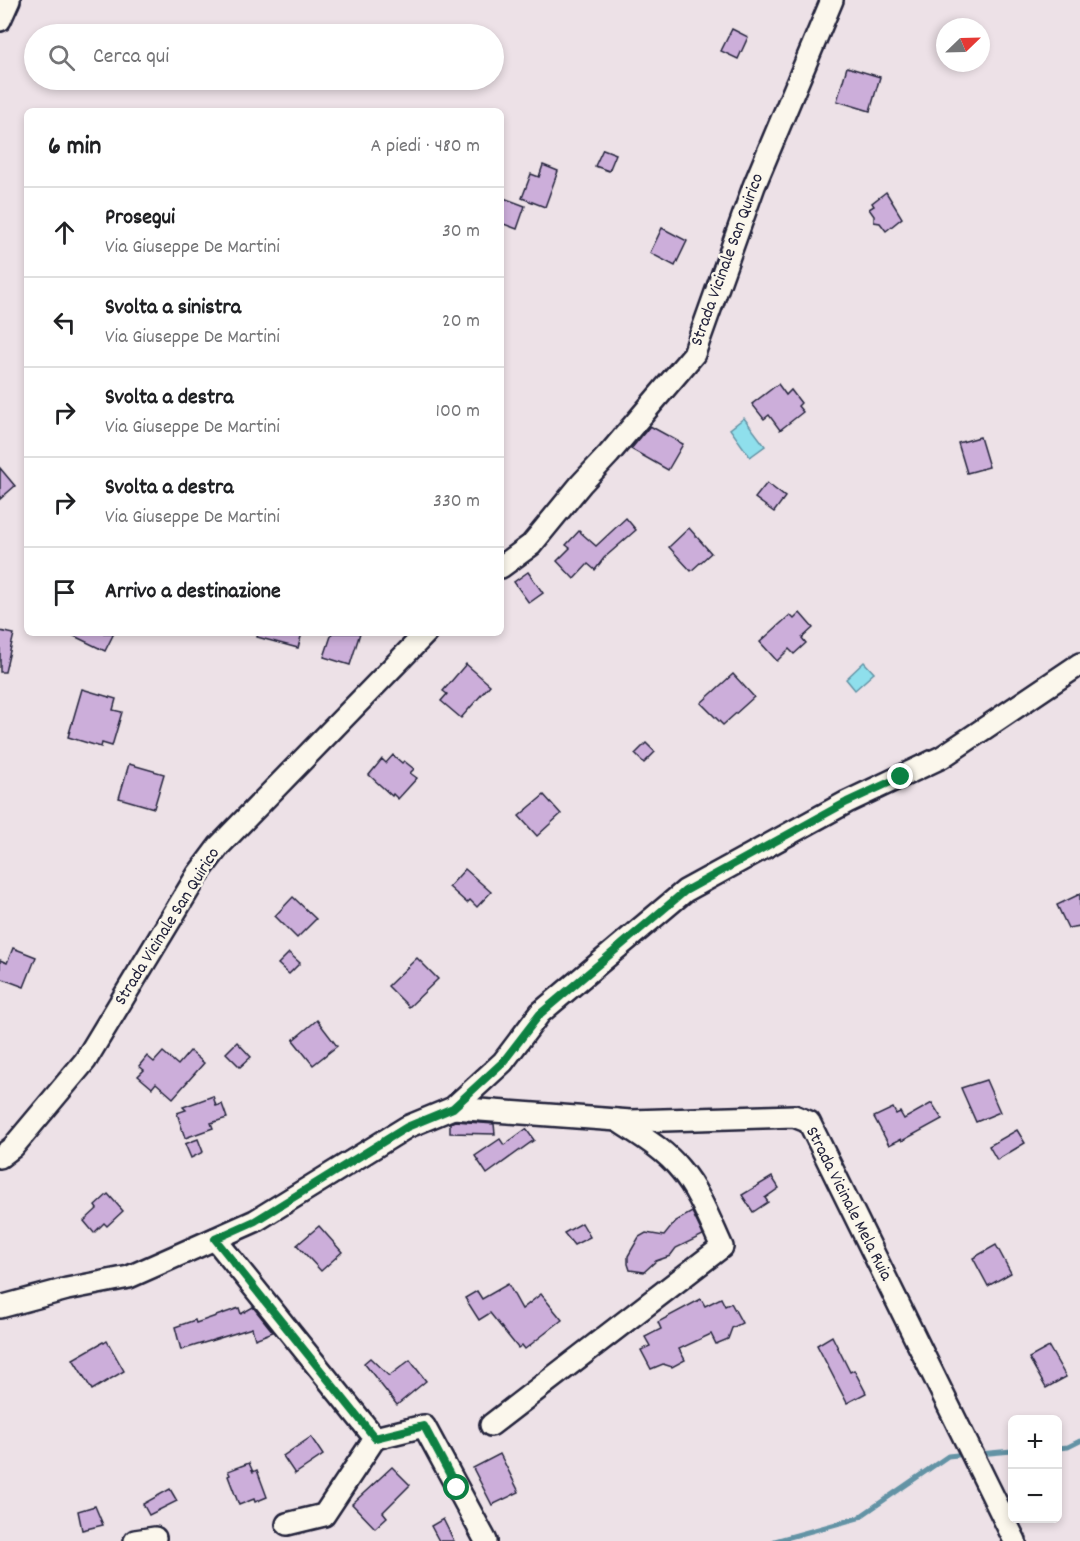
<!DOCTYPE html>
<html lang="it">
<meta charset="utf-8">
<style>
:root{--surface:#fff;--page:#f2f2f2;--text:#202124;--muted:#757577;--line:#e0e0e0}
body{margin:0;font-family:Dekko,sans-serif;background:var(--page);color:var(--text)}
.controls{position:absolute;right:18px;bottom:18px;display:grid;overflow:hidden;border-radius:9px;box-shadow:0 3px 9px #0003}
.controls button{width:54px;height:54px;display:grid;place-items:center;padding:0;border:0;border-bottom:2px solid var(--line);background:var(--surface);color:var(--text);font:30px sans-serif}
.compass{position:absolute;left:936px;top:18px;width:54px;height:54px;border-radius:50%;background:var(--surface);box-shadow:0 3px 9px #0003;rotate:67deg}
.stop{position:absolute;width:18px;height:18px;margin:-14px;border:4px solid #0b8043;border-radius:50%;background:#fff}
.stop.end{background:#0b8043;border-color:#fff;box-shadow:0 2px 6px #0008}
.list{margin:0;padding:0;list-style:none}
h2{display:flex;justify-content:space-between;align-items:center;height:78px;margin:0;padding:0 24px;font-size:26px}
h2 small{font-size:20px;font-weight:400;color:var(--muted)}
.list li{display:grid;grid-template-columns:39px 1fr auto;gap:18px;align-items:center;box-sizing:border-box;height:90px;padding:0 24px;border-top:2px solid var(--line)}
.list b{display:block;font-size:22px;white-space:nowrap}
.list p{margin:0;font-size:20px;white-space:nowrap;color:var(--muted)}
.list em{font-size:20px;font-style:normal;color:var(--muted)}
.icon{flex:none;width:33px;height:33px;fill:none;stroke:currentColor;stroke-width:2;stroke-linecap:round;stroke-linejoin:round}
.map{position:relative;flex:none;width:1080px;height:1541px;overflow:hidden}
.search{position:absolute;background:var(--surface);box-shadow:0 3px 9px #0003;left:24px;top:24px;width:480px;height:66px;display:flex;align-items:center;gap:15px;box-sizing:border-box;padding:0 21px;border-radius:33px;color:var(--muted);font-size:22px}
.panel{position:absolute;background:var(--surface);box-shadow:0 3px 9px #0003;left:24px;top:108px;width:480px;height:528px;border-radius:9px}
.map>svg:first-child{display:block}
.water{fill:#8fdfec;stroke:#6393a5;stroke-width:1.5}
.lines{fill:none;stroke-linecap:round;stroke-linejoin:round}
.stream{stroke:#6393a5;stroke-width:5}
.building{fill:#ccaeda;stroke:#22223b;stroke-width:1.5}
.minor-casing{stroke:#22223b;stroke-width:26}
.minor{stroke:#fbf7ec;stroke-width:21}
.route{stroke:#0b8043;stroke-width:8}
.labels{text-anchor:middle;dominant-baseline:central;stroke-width:5;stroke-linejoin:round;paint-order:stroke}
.street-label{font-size:18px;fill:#22223b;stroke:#fbf7ec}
</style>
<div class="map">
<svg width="1080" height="1541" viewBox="0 0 1080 1541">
<rect width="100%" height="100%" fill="#ede1e7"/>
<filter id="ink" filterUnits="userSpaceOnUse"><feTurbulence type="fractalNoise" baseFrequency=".0167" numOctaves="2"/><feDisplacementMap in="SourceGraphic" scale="12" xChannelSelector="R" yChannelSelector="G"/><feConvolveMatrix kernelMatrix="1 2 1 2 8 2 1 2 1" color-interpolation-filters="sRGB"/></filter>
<g filter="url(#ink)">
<g class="water">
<path d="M744 418 765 446 750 457 730 429Z"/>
<path d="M864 662 874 673 855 690 846 679Z"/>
</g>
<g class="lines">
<g class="stream">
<path d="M1058 1448 1068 1447 1080 1441"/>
<path d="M979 1454 1012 1451"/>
<path d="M775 1541 858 1518 948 1456 967 1454"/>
</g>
</g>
<g class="building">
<path d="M732 29 748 37 738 59 721 51Z"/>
<path d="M847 67 880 77 870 111 837 101Z"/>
<path d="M603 149 616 154 609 171 595 166Z"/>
<path d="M543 165 558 171 545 207 522 198 531 174 539 177Z"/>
<path d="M886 192 902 218 886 231 880 223 874 222V216L869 209 874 206 872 203Z"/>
<path d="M501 197 525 206 517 229 501 223Z"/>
<path d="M662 228 687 241 675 266 650 253Z"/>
<path d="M778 384 786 395 791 390 801 403 798 406 803 412 780 430 769 415 764 419 752 404Z"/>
<path d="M650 426 683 444 668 470 631 449Z"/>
<path d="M980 437 989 467 967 473 958 443Z"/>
<path d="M0 468 15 486 0 499Z"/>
<path d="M767 483 785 497 774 512 755 498Z"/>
<path d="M626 518 636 530 604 558 595 570 588 564 574 579 557 561 570 548 566 545 579 531 596 546Z"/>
<path d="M689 528 711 553 691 571 669 547Z"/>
<path d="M528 572 543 593 529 603 514 582Z"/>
<path d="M800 613 813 628 802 638 806 643 794 654 789 649 777 661 760 642 790 615 794 619Z"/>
<path d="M0 631 14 634 5 672H0Z"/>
<path d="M68 633H114L105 651Z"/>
<path d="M258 633H302L298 648 257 637Z"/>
<path d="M332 633H360L350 665 324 657Z"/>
<path d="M466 664 490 685 461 718 441 701 447 694 443 691Z"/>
<path d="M733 674 754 697 723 725 701 703Z"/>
<path d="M82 689 116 699 113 710 122 712 112 746 102 743 101 747 68 737Z"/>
<path d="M646 743 655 752 644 763 635 754Z"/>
<path d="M393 755 402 763 404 761 414 769 410 773 417 778 398 799 393 794 392 796 369 775 382 759 386 763Z"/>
<path d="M129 764 164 774 154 808 119 798Z"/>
<path d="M544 795 561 814 537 836 519 816Z"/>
<path d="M465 869 491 892 477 907 470 900 467 903 449 887Z"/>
<path d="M1080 894V926L1068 928 1057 905Z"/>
<path d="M293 897 316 919 297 938 275 916Z"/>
<path d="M13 948 36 957 24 987 0 978V960L7 963Z"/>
<path d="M289 953 300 963 289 974 278 964Z"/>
<path d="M417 958 438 979 409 1007 388 986Z"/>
<path d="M317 1020 337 1046 313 1065 293 1040Z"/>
<path d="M237 1042 251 1057 240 1067 226 1053Z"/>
<path d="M190 1051 204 1063 173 1098 156 1083 152 1088 138 1076 144 1070 139 1066 147 1056 154 1062 163 1052 178 1065Z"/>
<path d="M986 1080 1000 1112 976 1122 961 1088Z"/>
<path d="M213 1096 216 1106 222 1104 227 1118 211 1123 213 1128 185 1138 177 1113 186 1110 183 1107Z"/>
<path d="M932 1103 942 1119 902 1141 901 1139 889 1145 874 1117 893 1108 896 1114 900 1112 904 1119Z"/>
<path d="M455 1121 494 1124 495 1134 450 1133V1123Z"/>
<path d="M526 1129 534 1140 487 1174 475 1156 500 1139 504 1145Z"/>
<path d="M1017 1130 1025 1143 997 1160 989 1146Z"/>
<path d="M198 1139 203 1152 191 1158 185 1144Z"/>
<path d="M772 1177 779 1188 765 1198 768 1202 753 1212 742 1195Z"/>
<path d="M108 1194 123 1211 107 1226 104 1223 94 1233 84 1221 97 1209 95 1206Z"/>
<path d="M692 1212 703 1235 676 1248 670 1256 656 1261 644 1272 630 1270 628 1264V1256L639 1237 646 1233 664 1236 676 1221Z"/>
<path d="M582 1223 590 1237 574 1245 564 1233Z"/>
<path d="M319 1226 342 1252 321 1271 297 1245Z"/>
<path d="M996 1245 1011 1273 988 1286 973 1258Z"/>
<path d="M508 1284 522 1309 541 1294 562 1320 525 1349 522 1345 518 1348 490 1313 479 1320 465 1298 477 1291 482 1299Z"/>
<path d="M721 1298 725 1306 731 1303 742 1323 732 1328 728 1339 716 1344 711 1334 679 1349 685 1360 672 1367 663 1364 651 1369 641 1350 650 1346 645 1337 661 1329 658 1322 701 1299 705 1306Z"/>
<path d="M253 1307 273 1332 255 1339 252 1328 181 1350 175 1327 195 1320 196 1323 239 1308 241 1314Z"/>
<path d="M832 1336 850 1372 854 1370 866 1393 847 1403 817 1345Z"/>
<path d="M107 1341 124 1371 92 1390 73 1359 103 1342 104 1343Z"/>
<path d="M1049 1347 1066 1377 1046 1388 1029 1358Z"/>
<path d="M370 1358 389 1376 410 1360 426 1381 397 1405 364 1363Z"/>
<path d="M311 1437 323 1455 295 1474 283 1456Z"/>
<path d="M500 1454 519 1492 492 1505 473 1468Z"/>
<path d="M249 1463 253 1472 257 1470 267 1497 255 1502 254 1499 239 1505 228 1476 230 1475 228 1471Z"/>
<path d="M392 1467 410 1485 383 1512 387 1517 375 1528 352 1504Z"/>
<path d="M170 1489 177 1501 149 1515 143 1504Z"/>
<path d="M95 1506 103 1525 82 1530 78 1511Z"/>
<path d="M443 1519 454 1541H439L431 1526Z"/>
</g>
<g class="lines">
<g class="minor-casing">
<g id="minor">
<path d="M0 20 9 0"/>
<path d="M501 567 531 545 581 484 609 454 694 354 754 186 832 0"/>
<path d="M453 1108 631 1121 794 1116 809 1122 1015 1541"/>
<path d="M0 1157 13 1147 85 1061 198 874 219 846 426 633"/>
<path d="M215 1239 375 1438 424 1426 486 1541"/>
<path d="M0 1307 67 1289 129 1277 255 1221 407 1127 453 1108 503 1062 540 1013 685 891 847 802 942 757 1080 664"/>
<path d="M491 1425 722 1247C710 1221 699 1191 680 1169 663 1148 639 1135 617 1120"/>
<path d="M287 1524 324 1515 375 1438"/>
<path d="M135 1541 155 1538"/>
</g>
</g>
<use href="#minor" class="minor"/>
</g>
</g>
<g class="lines" filter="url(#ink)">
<path class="route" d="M457 1488 424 1426 375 1438 215 1239 255 1221 407 1127 453 1108 503 1062 540 1014 685 891 847 802 901 777"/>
</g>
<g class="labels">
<g class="street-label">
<text transform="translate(728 260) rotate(-70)">Strada Vicinale San Quirico</text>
<text transform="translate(168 927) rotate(-58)">Strada Vicinale San Quirico</text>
<text transform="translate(848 1204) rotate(63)">Strada Vicinale Mela Ruia</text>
</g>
</g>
</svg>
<div class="controls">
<button>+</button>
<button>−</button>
</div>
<svg class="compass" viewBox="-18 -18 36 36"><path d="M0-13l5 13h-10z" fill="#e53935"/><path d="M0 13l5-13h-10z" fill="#757577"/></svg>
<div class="stop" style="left:457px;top:1488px"></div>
<div class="stop end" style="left:901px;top:777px"></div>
<div class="search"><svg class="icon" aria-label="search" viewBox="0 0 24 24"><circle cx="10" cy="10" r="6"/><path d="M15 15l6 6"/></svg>Cerca qui</div>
<section class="panel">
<h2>6 min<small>A piedi · 480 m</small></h2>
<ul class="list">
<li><svg class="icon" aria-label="ahead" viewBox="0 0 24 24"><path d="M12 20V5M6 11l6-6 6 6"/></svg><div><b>Prosegui</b><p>Via Giuseppe De Martini</p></div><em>30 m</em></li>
<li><svg class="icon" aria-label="left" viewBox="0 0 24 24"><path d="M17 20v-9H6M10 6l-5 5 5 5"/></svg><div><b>Svolta a sinistra</b><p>Via Giuseppe De Martini</p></div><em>20 m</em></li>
<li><svg class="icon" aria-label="right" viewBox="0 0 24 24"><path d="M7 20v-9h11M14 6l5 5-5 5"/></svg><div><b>Svolta a destra</b><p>Via Giuseppe De Martini</p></div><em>100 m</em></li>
<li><svg class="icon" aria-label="right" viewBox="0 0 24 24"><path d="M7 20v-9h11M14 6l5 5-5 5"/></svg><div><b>Svolta a destra</b><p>Via Giuseppe De Martini</p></div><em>330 m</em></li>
<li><svg class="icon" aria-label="arrive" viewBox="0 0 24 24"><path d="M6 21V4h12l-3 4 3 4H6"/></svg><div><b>Arrivo a destinazione</b></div></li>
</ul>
</section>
</div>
